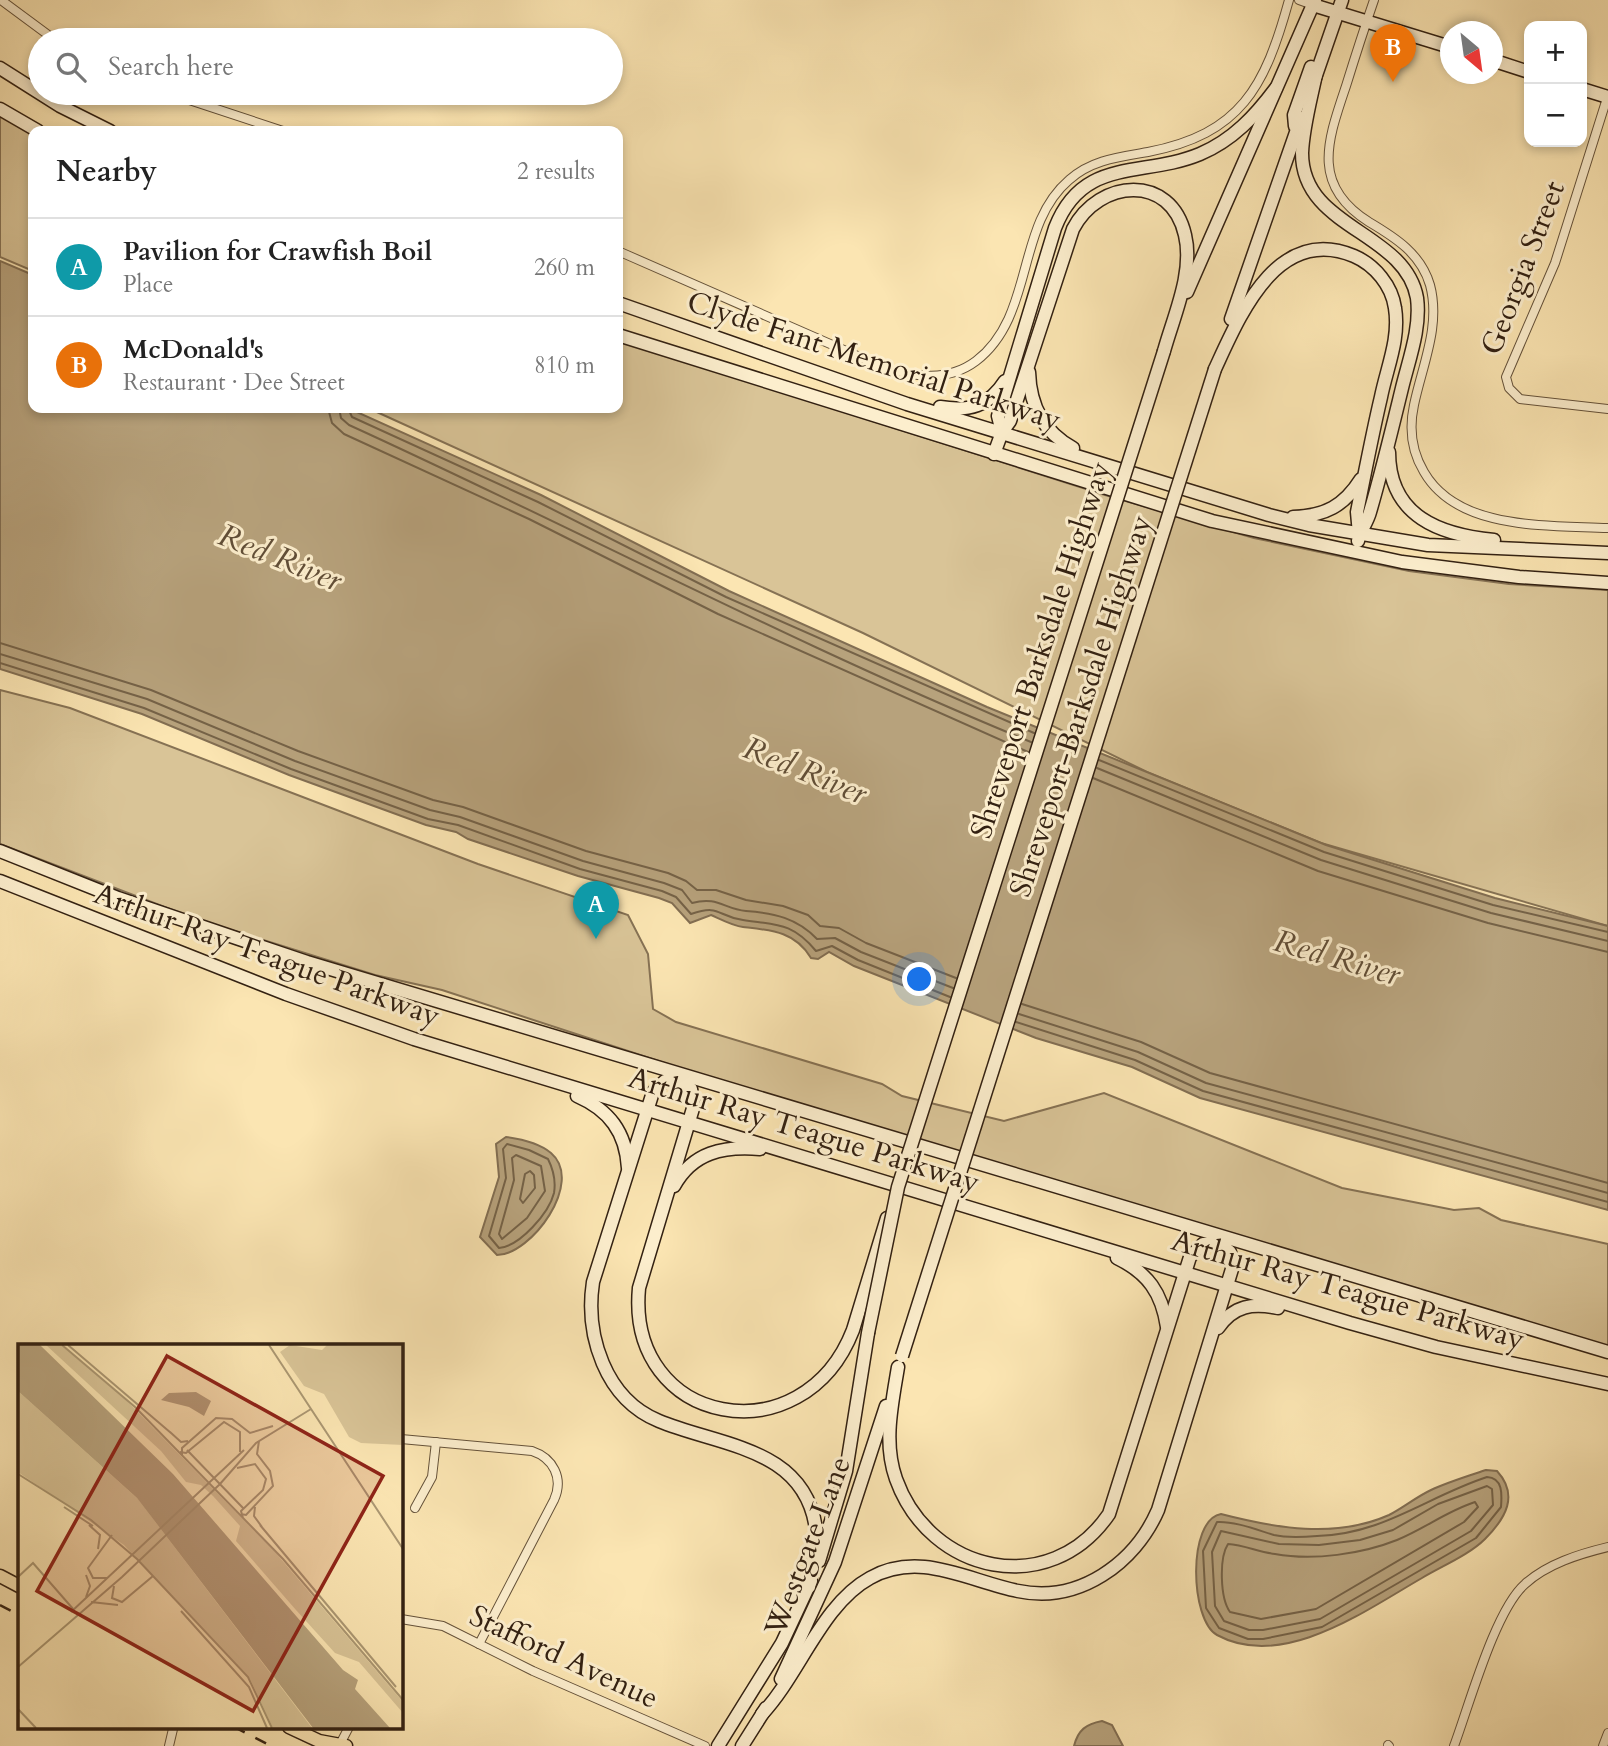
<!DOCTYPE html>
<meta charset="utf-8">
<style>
:root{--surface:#fff;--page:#f2f2f2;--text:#222;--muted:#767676;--line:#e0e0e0;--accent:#8f2418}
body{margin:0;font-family:Cardo,serif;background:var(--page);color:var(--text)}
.controls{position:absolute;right:21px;top:21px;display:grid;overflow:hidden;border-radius:14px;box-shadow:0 4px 10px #0003}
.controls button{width:63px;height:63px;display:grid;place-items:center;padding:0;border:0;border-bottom:2px solid var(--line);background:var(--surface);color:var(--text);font:35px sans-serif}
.compass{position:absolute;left:1440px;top:21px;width:63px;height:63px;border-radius:50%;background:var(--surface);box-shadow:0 4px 10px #0003;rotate:151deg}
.you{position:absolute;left:920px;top:980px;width:24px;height:24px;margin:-18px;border:5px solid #fff;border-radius:50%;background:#1a73e8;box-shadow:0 0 0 10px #1a73e833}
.badge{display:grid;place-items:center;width:46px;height:46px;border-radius:50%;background:var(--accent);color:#fff;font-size:23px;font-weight:700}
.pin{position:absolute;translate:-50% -58px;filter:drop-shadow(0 2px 4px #0008)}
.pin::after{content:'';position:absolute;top:37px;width:24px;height:21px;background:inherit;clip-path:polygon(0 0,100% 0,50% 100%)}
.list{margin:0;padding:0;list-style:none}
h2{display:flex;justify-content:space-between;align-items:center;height:91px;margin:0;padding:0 28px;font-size:30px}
h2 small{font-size:23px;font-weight:400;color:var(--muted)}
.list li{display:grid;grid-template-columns:46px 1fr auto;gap:21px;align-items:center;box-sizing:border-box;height:98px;padding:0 28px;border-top:2px solid var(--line)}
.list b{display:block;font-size:26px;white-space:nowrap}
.list p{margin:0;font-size:23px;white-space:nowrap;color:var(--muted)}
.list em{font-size:23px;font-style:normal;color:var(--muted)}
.icon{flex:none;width:38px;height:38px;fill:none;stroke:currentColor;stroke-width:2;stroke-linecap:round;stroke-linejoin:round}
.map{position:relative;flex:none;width:1608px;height:1746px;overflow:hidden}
.search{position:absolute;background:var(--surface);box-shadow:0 4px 10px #0003;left:28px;top:28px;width:595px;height:77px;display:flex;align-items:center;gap:18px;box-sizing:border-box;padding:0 24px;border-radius:38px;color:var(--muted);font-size:26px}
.panel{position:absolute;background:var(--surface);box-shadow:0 4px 10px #0003;left:28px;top:126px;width:595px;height:287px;border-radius:14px}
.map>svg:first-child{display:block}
.green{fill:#d9c497;stroke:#867254;stroke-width:2}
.water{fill:#b7a27c;stroke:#826e52;stroke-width:2}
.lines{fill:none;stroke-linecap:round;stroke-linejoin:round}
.shore{stroke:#756247;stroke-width:2}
.street-casing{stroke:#65523a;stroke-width:10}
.secondary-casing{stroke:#332112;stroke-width:15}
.primary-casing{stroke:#332112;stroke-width:15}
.street{stroke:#fceecd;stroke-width:8}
.secondary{stroke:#fceecd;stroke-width:12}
.primary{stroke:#fbe5b2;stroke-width:12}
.rail{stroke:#332112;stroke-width:2.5;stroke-dasharray:12 12;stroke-linecap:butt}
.secondary-bridge-casing{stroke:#332112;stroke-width:15;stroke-linecap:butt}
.secondary-bridge{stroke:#fceecd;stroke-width:12}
.labels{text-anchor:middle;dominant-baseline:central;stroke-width:6;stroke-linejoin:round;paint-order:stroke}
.street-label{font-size:30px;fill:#332112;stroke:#fceecd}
.water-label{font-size:32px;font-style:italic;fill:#614e37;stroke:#fceecd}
.inset-road{fill:none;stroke:#ab9772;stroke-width:2}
.view{fill:#8f2418;fill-opacity:0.15;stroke:#8f2418;stroke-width:3.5}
.inset-edge{fill:none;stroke:#332112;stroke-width:3.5}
</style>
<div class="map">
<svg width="1608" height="1746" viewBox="0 0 1608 1746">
<rect width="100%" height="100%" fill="#fbe5b2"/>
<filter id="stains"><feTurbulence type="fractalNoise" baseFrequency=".00286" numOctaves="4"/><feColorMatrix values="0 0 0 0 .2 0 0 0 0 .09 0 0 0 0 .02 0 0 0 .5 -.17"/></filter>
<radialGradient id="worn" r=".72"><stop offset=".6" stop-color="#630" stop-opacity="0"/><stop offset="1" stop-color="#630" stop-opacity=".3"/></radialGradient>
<g class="green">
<path d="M0 113 33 135V271L0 257Z"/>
<path d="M618 340 1105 495 1254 538 1409 571 1509 584 1608 590V926L1321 843 1147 772 863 633 368 408H618Z"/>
<path d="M0 690 70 708 478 864 628 915 648 954 653 1009 676 1022 882 1084 902 1096 1004 1121 1104 1093 1342 1188 1454 1210 1479 1208 1501 1220 1608 1244V1347L689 1071 442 990 375 975 196 919 0 844Z"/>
</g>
<g class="water">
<path d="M0 261 33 275V408H348L541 495 729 591 987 707 1326 845 1495 898 1608 926V1210L1200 1098 1132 1067 1036 1038 854 966 829 952 818 959 811 958C795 931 770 930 743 927 733 926 720 919 711 915L690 923 672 903 659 898 578 876 468 839 456 832 426 825 289 775 142 714 0 669Z"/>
<path d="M506 1137C521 1139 539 1143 551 1153 585 1182 531 1255 497 1255L480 1237 499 1177 496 1144Z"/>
<path d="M1486 1470 1497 1471C1519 1495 1506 1518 1485 1539 1469 1555 1442 1566 1422 1578 1366 1610 1283 1671 1217 1635 1190 1620 1187 1520 1221 1514 1275 1528 1335 1539 1389 1515 1403 1508 1416 1497 1431 1490 1448 1482 1468 1476 1486 1470Z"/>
<path d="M1102 1721 1112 1725 1123 1746H1074C1078 1730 1086 1724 1102 1721Z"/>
</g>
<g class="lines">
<g class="shore">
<path d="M328 408 332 423 344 434 529 519 718 614 1028 752"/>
<path d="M339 408 341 418 349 425C577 529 799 647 1031 742"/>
<path d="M348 408 352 417 538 502 726 597 1034 733"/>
<path d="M0 643 151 690 298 751 433 800 463 807 586 851 668 873 686 881 697 890H716L746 900 783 906 808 915 820 926 839 928 866 943 956 978"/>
<path d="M0 654 147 699 295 761 430 810 460 817 583 861 664 883 682 890 692 903C718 896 724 909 746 911 774 913 797 918 817 939L835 938 861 952 953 988"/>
<path d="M0 663 144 708 291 769 428 819 458 825 580 869 662 891 676 897 691 914C721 904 716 916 743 920 776 925 792 922 816 951L832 946 858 960 950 997"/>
<path d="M1099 760 1324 852 1493 905 1608 932"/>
<path d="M1097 768 1321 860 1491 913 1608 941"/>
<path d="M1093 778 1318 871 1488 923 1608 952"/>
<path d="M1022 1004 1141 1042 1210 1073 1608 1183"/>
<path d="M1019 1014 1138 1052 1206 1083 1608 1193"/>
<path d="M1016 1022 1135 1060 1203 1091 1608 1202"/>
<path d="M507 1144 529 1150 548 1159C553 1169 556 1181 554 1193 549 1213 520 1246 499 1248L489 1236 506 1178 503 1149Z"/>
<path d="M516 1155 541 1166 545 1191 527 1218 502 1239 499 1234 514 1180 512 1158Z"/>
<path d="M530 1171 534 1175 535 1188 523 1203 520 1199 525 1174Z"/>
<path d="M1487 1477C1503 1478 1502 1494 1501 1507L1476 1538 1322 1627 1263 1639H1248L1219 1628 1206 1608 1203 1551 1217 1522C1235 1521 1257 1530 1274 1535 1287 1538 1304 1537 1317 1536 1384 1534 1426 1497 1487 1477Z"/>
<path d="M1487 1486 1492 1489 1493 1505 1471 1531 1320 1619 1263 1630H1249L1224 1621 1215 1606 1212 1552 1221 1531 1279 1544 1319 1545 1360 1540 1393 1530 1438 1504Z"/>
<path d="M1475 1502 1478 1507 1464 1522 1316 1609 1261 1619 1230 1612C1220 1598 1219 1558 1228 1544 1244 1545 1259 1552 1275 1554 1313 1561 1362 1554 1397 1540 1424 1529 1447 1511 1475 1502Z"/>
</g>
<g class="street-casing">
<g id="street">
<path d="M1 0 55 40"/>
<path d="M1299 0 1313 5"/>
<path d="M1374 0C1364 29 1355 57 1346 86 1328 140 1310 185 1369 222 1396 238 1421 254 1430 285 1441 326 1422 366 1414 405 1409 428 1412 452 1424 472 1458 531 1548 525 1608 528"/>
<path d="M168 93 283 131"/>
<path d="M1608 95 1555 263 1506 377 1509 388 1520 399 1608 409"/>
<path d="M618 251 885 368C915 377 948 382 976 361 1035 316 1015 226 1069 180 1091 160 1119 157 1148 152 1241 134 1265 87 1289 0"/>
<path d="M401 1439 532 1451C553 1458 564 1478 554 1500L479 1644"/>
<path d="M415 1508 432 1477 436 1442"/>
<path d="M401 1619 443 1626 533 1671 705 1746"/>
<path d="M1388 1745 1389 1746"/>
<path d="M169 1746 173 1729"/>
<path d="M339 1746 349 1727"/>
<path d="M1454 1746C1469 1706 1495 1610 1525 1584 1547 1564 1579 1554 1608 1547"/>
<path d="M1603 1746 1608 1733"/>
</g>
</g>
<g class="secondary-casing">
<g id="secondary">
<path d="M1313 5 1450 47"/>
<path d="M1492 60 1529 72"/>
<path d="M0 68 60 106 110 131"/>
<path d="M1316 74C1311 99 1303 127 1302 153 1302 229 1405 231 1417 298 1421 328 1409 359 1402 388 1392 429 1382 471 1370 512 1367 523 1360 531 1358 541"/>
<path d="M1314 81 1342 0"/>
<path d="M1582 89 1608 97"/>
<path d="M0 109 38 131"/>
<path d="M1295 126 1294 115 1311 67"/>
<path d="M1187 292 1315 0"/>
<path d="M618 303 907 404 1269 515 1309 525 1428 545 1608 553"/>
<path d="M1231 319 1301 118"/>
<path d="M618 335 1212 521 1402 562 1519 577 1608 583"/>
<path d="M1215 369C1240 315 1277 224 1354 256 1375 265 1392 286 1395 308 1400 339 1387 367 1381 397 1372 435 1365 473 1357 512L1359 534"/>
<path d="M1029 372C1030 405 1043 432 1073 448"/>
<path d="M940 407C969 412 989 406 1005 381"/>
<path d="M1002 432 998 416 1055 228C1083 156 1142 178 1200 154 1233 140 1255 116 1276 88"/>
<path d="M1389 452C1389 517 1441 535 1494 540"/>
<path d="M994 454 1002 432 1010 421 1073 229C1099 179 1171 173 1185 235 1194 272 1174 315 1164 351"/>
<path d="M1293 517C1325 516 1344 506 1361 479"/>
<path d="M0 851 118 898 307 962 1608 1352"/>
<path d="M0 881 286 994 414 1039 1350 1323 1436 1347 1608 1384"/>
<path d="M676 1077 691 1089 694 1105 639 1288C626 1426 803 1459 853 1330L887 1218"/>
<path d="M683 1079 665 1081 653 1092 593 1282C585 1335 605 1399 659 1421 719 1446 805 1447 816 1529 818 1549 812 1568 809 1587"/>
<path d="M577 1096C609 1110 626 1132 628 1168"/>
<path d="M674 1186C693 1152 723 1146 760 1149"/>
<path d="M1117 1258C1148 1273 1162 1293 1167 1327"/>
<path d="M1218 1328C1234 1305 1253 1303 1278 1308"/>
<path d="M898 1367C892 1404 883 1443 896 1479 930 1574 1050 1600 1109 1514L1190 1257 1203 1244 1222 1243"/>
<path d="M819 1561 846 1471 868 1333"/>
<path d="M781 1679 835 1562 886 1406"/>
<path d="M762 1714C799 1675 822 1604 870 1578 920 1550 968 1581 1018 1591 1079 1604 1135 1563 1158 1510L1232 1269 1230 1252 1215 1239"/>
<path d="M718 1746 782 1643 811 1581"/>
<path d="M742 1746 766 1708"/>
</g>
</g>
<g class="primary-casing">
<g id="primary">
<path d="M0 1576 19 1586"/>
<path d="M289 1727 319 1741 346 1746"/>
</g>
</g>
<use href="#street" class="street"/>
<use href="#secondary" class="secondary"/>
<use href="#primary" class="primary"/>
<g class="rail">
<path d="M0 1605 19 1615"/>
<path d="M234 1727 271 1746"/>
</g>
<g class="secondary-bridge-casing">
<g id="secondary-bridge">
<path d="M868 1333 898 1187 1164 351"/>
<path d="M902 1356 1215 369"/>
</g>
</g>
<use href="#secondary-bridge" class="secondary-bridge"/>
</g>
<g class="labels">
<g class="street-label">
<text transform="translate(1523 268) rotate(-69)">Georgia Street</text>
<text transform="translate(874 361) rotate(18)">Clyde Fant Memorial Parkway</text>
<text transform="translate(1041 650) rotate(-72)">Shreveport Barksdale Highway</text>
<text transform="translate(1081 706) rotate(-72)">Shreveport-Barksdale Highway</text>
<text transform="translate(267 955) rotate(20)">Arthur Ray Teague Parkway</text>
<text transform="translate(804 1130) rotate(17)">Arthur Ray Teague Parkway</text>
<text transform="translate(1348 1290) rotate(16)">Arthur Ray Teague Parkway</text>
<text transform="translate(808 1546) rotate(-69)">Westgate Lane</text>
<text transform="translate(564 1657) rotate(25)">Stafford Avenue</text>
</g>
<g class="water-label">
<text transform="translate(280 558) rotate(22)">Red River</text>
<text transform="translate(805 771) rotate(22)">Red River</text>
<text transform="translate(1337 958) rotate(16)">Red River</text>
</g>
</g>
<g transform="translate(18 1344)">
<rect width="385" height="385" fill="#fbe5b2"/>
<path d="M28 1H43L105 53 257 208 385 358V369L341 318 317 309 278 266 218 197 222 182 195 152 183 141 168 138 143 107ZM272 1 304 6 309 1H385V101L343 99 331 93 306 50 286 42 262 8ZM0 47 120 155 294 384H255L232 335 106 201 0 128Z" fill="#d9c497"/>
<path d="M0 1H22L155 130 325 326 340 336 337 345 372 384H295L119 154 0 47ZM178 48 193 57 186 72 171 63 143 56 151 49Z" fill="#b7a27c"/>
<path class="inset-road" d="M44 1 117 63 265 215 385 356M50 1 153 89M251 1 385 205M152 88 163 98 170 97M169 106 226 165M162 108 168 109 206 78 222 88V108M164 111V104L198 74 214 75 232 89 255 82M219 124 237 120 248 135 245 146 223 167 225 174M0 130 73 176 119 215 230 333 254 384M46 163 75 182M237 163 236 172 244 183M223 170 228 171 255 142 252 127 239 110 241 97M71 181 82 191 80 205M242 181 378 343M68 231 72 242 68 253M0 233 15 219 56 266M89 234H75L70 224 94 191M96 242 94 254 104 258 135 232M73 258 100 261M163 267 231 343 249 384M53 268 226 106M0 323 104 233 202 140 238 99 293 65M0 365 18 384"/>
<path class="view" d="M149 12 365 132 235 367 19 247Z"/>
<rect width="385" height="385" class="inset-edge"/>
</g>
<rect width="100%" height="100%" filter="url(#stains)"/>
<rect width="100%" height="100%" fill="url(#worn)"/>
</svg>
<div class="controls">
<button>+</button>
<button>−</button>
</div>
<svg class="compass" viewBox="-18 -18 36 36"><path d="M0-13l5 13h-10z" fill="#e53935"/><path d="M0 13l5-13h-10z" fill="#767676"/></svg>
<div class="you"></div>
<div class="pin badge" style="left:596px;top:939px;background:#0f9aa8">A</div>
<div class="pin badge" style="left:1393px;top:82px;background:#e8710a">B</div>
<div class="search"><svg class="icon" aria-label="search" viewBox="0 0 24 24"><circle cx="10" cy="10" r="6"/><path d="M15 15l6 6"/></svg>Search here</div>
<section class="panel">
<h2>Nearby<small>2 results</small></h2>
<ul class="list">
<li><span class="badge" style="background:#0f9aa8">A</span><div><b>Pavilion for Crawfish Boil</b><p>Place</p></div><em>260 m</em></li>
<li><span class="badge" style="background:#e8710a">B</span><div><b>McDonald's</b><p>Restaurant · Dee Street</p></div><em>810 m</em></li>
</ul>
</section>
</div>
